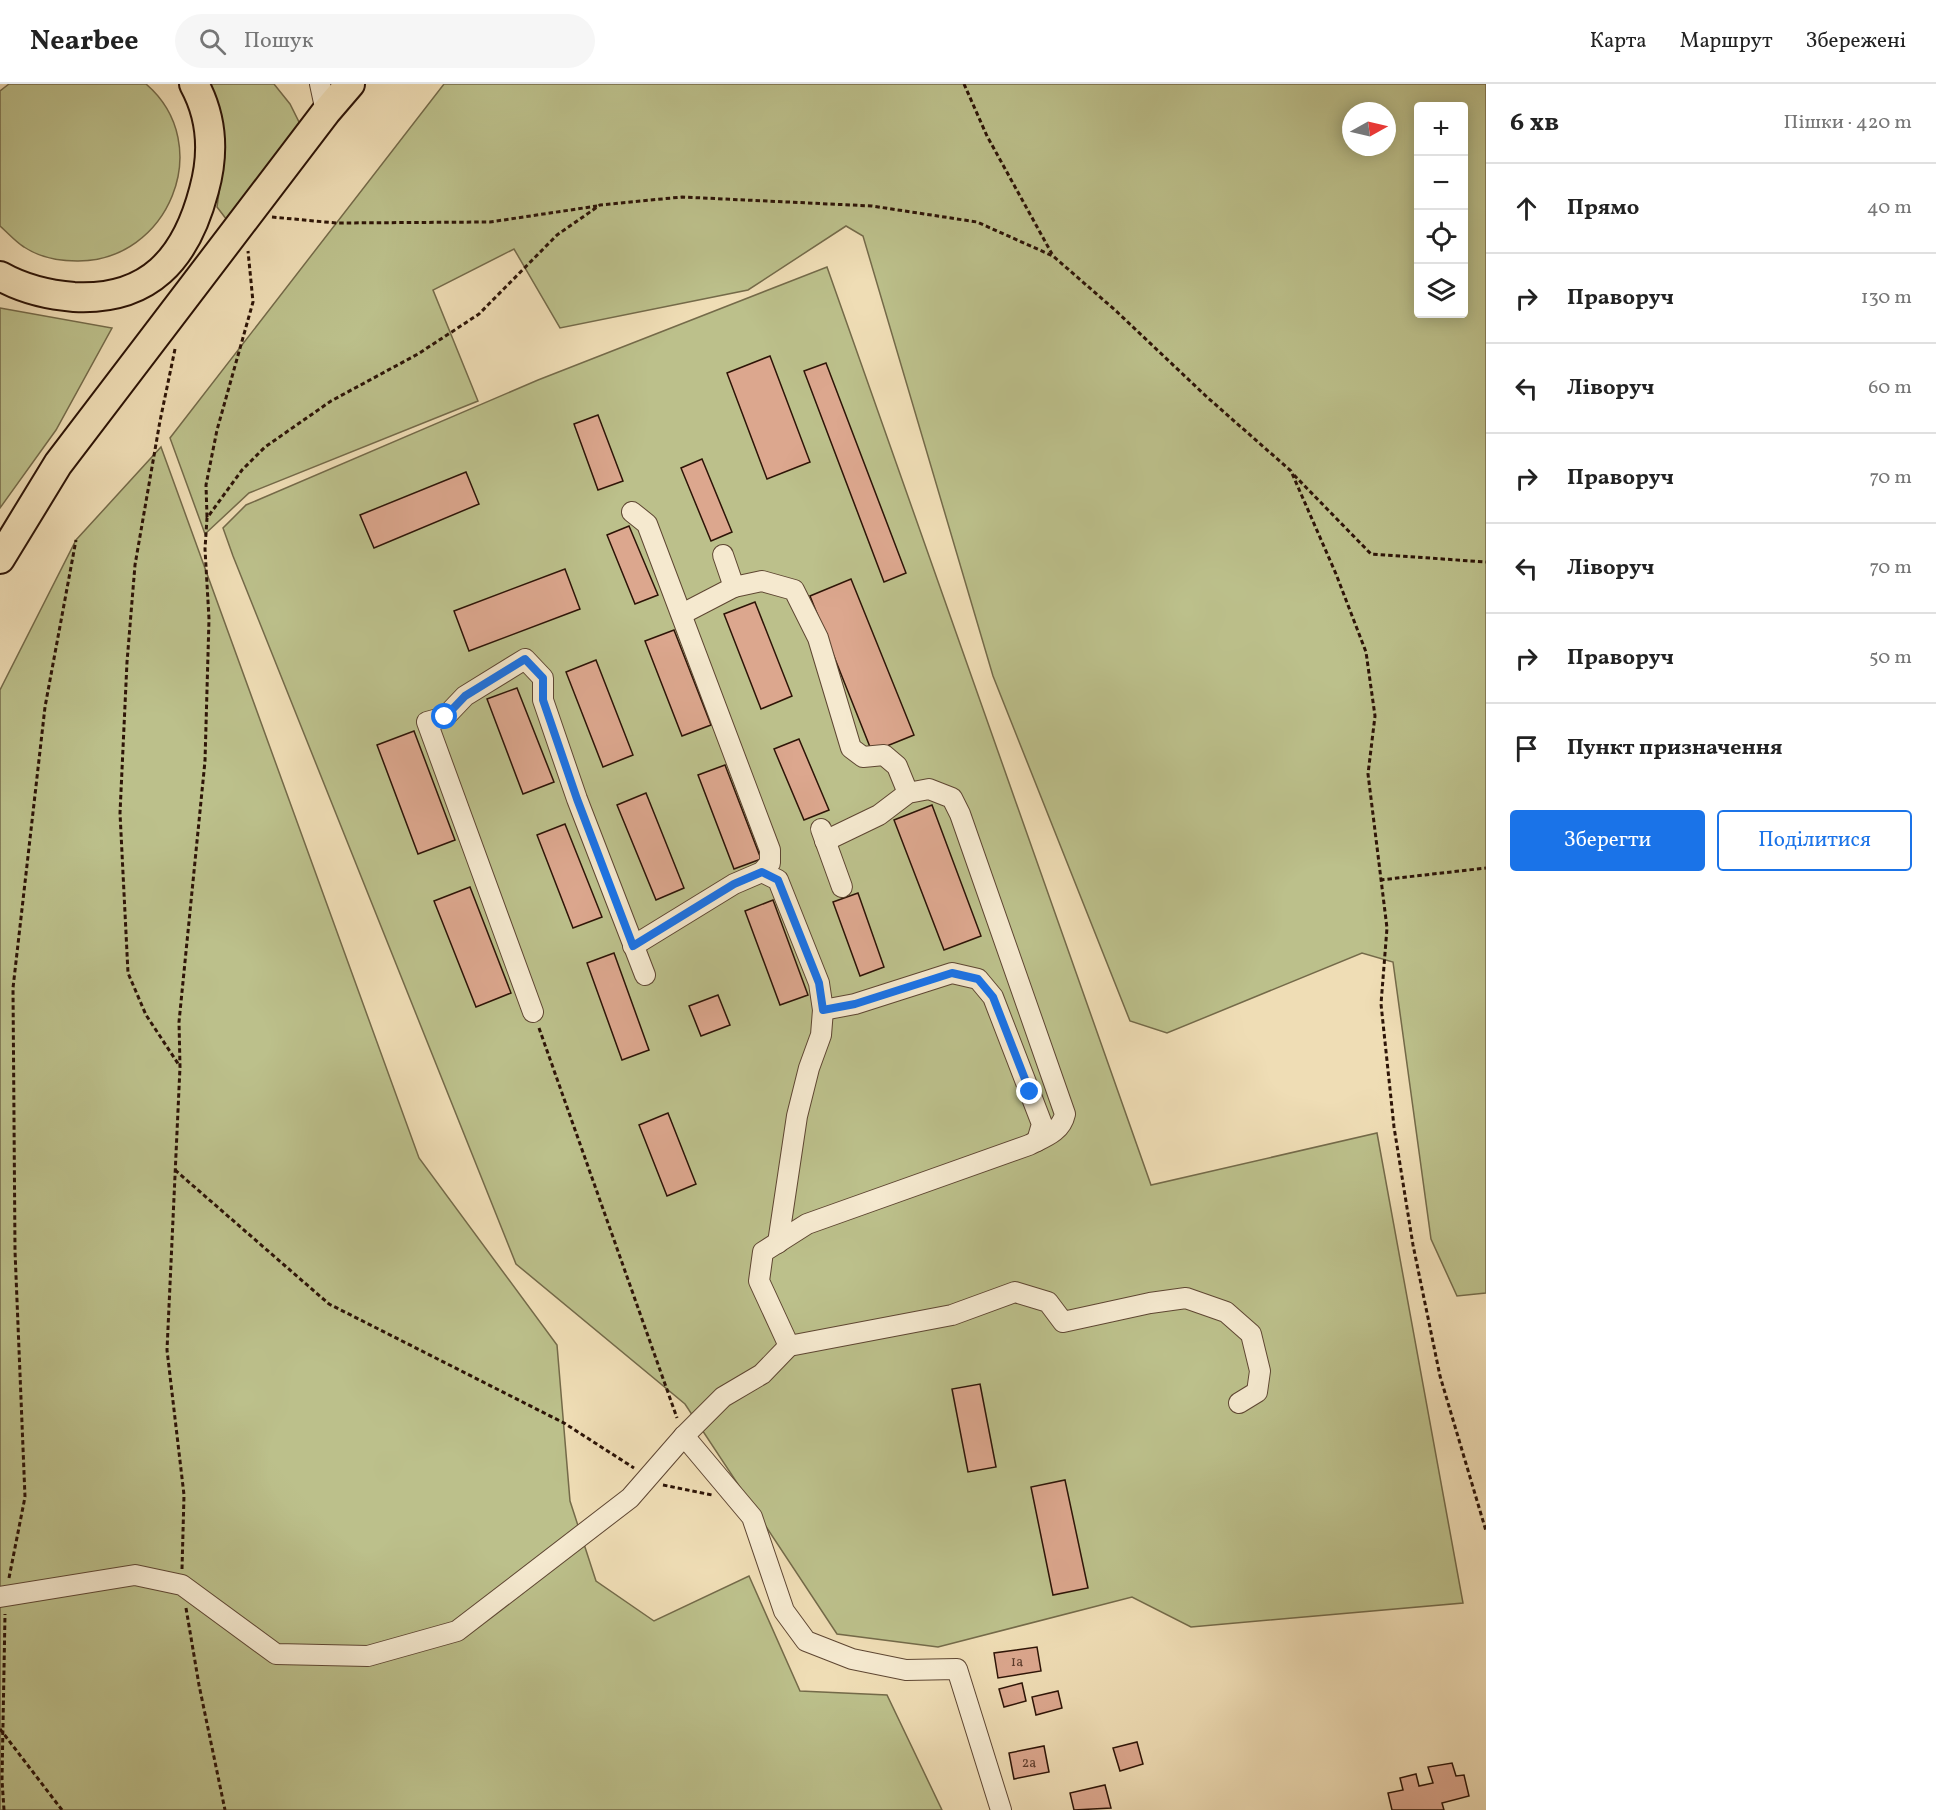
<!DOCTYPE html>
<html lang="uk">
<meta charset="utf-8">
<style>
:root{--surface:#fff;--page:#f6f6f6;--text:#222;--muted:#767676;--line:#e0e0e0;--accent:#1a73e8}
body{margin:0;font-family:Vollkorn,serif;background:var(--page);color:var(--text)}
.controls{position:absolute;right:18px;top:18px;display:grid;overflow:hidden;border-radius:6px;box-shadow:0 3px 15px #0003}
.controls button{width:54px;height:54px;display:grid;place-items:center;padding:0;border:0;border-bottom:2px solid var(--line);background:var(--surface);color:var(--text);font:30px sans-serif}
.compass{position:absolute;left:1342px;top:18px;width:54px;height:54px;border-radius:50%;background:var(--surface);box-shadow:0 3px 15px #0003;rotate:82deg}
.stop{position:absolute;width:18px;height:18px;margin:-14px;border:4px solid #1a73e8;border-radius:50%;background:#fff}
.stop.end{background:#1a73e8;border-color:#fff;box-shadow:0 2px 6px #0008}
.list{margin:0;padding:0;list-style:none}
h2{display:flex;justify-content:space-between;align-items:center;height:78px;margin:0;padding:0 24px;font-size:26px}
h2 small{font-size:20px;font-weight:400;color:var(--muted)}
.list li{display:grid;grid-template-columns:39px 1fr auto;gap:18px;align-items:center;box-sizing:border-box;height:90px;padding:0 24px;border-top:2px solid var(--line)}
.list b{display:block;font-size:22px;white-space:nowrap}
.list em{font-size:20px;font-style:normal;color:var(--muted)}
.actions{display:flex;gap:12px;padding:18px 24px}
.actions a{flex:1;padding:14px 0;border:2px solid var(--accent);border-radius:6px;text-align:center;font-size:21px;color:var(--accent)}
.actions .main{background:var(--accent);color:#fff}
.icon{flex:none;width:33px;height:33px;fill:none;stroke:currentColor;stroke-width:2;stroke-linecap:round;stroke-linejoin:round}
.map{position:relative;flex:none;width:1486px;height:1726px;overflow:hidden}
header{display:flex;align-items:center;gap:36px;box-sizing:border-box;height:84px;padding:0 30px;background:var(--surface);border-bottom:2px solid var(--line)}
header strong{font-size:28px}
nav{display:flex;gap:33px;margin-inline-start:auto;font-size:21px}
.search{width:420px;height:54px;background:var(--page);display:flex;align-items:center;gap:15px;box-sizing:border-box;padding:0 21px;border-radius:33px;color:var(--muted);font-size:22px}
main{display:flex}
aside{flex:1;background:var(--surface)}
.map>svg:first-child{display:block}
.green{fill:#bcc08b;stroke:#746a49;stroke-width:1.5;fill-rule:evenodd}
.building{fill:#dca78e;stroke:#2d1407;stroke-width:1.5}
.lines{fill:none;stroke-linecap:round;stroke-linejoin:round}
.minor-casing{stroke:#5e4632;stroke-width:22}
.highway-casing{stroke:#2d1407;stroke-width:32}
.path{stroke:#2d1407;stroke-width:3;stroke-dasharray:4.5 3;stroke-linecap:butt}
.minor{stroke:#f5e9cf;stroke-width:20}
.highway{stroke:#efddb5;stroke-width:28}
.route{stroke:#1a73e8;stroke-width:8}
.labels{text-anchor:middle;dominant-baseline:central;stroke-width:6;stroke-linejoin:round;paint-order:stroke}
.number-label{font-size:14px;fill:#593929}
</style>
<header>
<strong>Nearbee</strong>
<div class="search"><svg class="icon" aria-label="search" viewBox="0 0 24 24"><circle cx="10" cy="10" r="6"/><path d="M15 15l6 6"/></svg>Пошук</div>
<nav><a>Карта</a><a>Маршрут</a><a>Збережені</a></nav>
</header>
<main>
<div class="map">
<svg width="1486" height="1726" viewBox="0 0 1486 1726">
<rect width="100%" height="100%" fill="#efddb5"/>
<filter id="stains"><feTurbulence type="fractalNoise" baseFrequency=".00333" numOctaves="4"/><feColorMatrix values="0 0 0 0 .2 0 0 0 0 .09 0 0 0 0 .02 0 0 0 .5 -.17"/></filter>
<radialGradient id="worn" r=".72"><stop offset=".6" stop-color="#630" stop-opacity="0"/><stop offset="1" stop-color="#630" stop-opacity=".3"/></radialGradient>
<g class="green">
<path d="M9 0H146C217 61 168 178 77 177 59 177 39 173 24 163 16 158 8 149 0 142V7Z"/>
<path d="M209 0H274L290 20 301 42 230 140 217 123 225 66 217 19Z"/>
<path d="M444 0H1486V1209L1457 1212 1431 1155 1393 878 1362 869 1167 949 1130 937 993 592 863 152 846 142 748 206 560 244 514 165 433 206 478 317 249 409 205 450 170 354ZM1464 22V230H1418V22ZM1351 27H1387V63H1351Z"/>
<path d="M827 183 1151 1101 1377 1049 1463 1519 1191 1543 1132 1513 938 1563 837 1550 685 1320 516 1180 233 472 223 444 246 421 538 296Z"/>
<path d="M0 224 112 244 56 346 0 424Z"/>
<path d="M161 363 419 1074 557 1261 570 1417 596 1497 654 1537 749 1492 800 1607 887 1611 942 1726H0V606L76 456Z"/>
</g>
<g class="building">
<path d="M770 272 810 378 767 395 727 289Z"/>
<path d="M826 279 906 489 884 498 804 287Z"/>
<path d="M598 331 623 397 598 406 574 340Z"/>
<path d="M702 375 732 448 711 457 681 384Z"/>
<path d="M466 388 479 420 374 464 360 431Z"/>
<path d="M629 442 658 511 635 520 607 451Z"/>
<path d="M565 485 580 525 469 567 454 527Z"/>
<path d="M851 495 914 651 872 668 810 512Z"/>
<path d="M755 518 792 612 761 625 724 530Z"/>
<path d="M674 546 711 641 682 652 645 557Z"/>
<path d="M596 576 633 671 603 683 566 588Z"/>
<path d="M517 604 554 698 523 710 487 615Z"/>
<path d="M414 647 455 756 418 770 377 661Z"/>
<path d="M799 655 829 726 804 736 774 665Z"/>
<path d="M725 681 761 775 734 785 698 691Z"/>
<path d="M646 709 684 804 656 816 617 721Z"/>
<path d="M932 721 981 852 944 866 894 736Z"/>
<path d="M565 740 602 833 573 844 537 751Z"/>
<path d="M470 803 511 909 476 923 434 817Z"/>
<path d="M858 809 884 883 860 892 833 818Z"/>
<path d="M773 816 808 911 780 921 745 827Z"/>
<path d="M614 869 649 966 622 976 587 879Z"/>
<path d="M718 911 730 941 701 952 689 922Z"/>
<path d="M668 1029 696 1100 667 1112 639 1041Z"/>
<path d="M980 1300 996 1383 968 1388 952 1305Z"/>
<path d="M1065 1396 1088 1504 1053 1511 1031 1403Z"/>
<path d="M1037 1563 1041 1587 998 1594 994 1569Z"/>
<path d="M1022 1599 1026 1617 1004 1623 999 1605Z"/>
<path d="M1058 1607 1062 1624 1036 1631 1032 1613Z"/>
<path d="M1137 1658 1143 1680 1120 1687 1113 1664Z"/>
<path d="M1044 1662 1049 1688 1014 1695 1009 1669Z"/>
<path d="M1452 1679 1456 1692 1464 1691 1469 1712 1442 1719 1444 1726H1392L1388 1709 1403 1706 1400 1694 1416 1690 1419 1702 1433 1699 1428 1683Z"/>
<path d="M1105 1701 1111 1724 1074 1726 1070 1709Z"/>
</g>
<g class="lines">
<g class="minor-casing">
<g id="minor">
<path d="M320 0 326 28"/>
<path d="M632 428 647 440 770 766V779L762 788 734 800 633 862"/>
<path d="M723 471 734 503"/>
<path d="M682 530 734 503 762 497 794 506 818 554 851 664 863 673 884 671 897 682 908 709"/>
<path d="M821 745 842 803"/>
<path d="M762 788 778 796 819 899 823 926 821 951 809 984 797 1032 778 1159"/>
<path d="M823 926 855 920 952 889 978 895 993 913 1042 1040 1037 1057"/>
<path d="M533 928 427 638 445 633 465 612 525 575 543 594V616L577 715 645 891"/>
<path d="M789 1262 952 1231 1015 1208 1048 1218 1063 1238 1150 1219 1186 1214 1226 1228 1251 1250 1260 1287 1257 1308 1239 1319"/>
<path d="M684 1352 752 1433 784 1527 806 1557 852 1575 906 1586 957 1585 1001 1726"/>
<path d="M0 1513 135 1491 182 1501 276 1570 368 1572 457 1547 630 1414 684 1352 723 1313 762 1290 789 1262 759 1197 763 1168 807 1140 1029 1061C1045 1053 1061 1048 1065 1030L960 730 952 714 929 705 908 709 879 731 825 757"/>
</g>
</g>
<g class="highway-casing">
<g id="highway">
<path d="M0 192C23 205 48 211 74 213 149 217 186 175 204 106 214 70 212 33 194 0"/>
<path d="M0 475 58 380 326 28 350 0"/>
</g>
</g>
<g class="path">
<path d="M964 0 987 52 1052 170"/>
<path d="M272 133 336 139 490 138 597 122"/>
<path d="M175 265 160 337 135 481 127 578 120 729 128 889 146 931 179 981"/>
<path d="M1294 391 1371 470 1486 478"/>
<path d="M207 433 206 401 217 346 253 218 248 167"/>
<path d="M1380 796 1486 784"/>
<path d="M539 944 677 1334"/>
<path d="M175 1086 329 1220 564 1339 634 1384"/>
<path d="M663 1401 712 1411"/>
<path d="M182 1485 184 1411 167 1266 180 983 179 938 205 677 209 535 205 465 207 434 242 386 265 363 331 317 418 270 479 230 557 151 600 121 682 113 872 122 977 138 1053 172 1115 226 1208 314 1291 387 1336 490 1366 568 1375 632 1368 690 1387 844 1381 920 1394 1043 1413 1161 1440 1292 1486 1447"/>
<path d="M9 1494 25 1413 15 1167 13 904 45 623 76 456"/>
<path d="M186 1524 199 1601 225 1726"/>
<path d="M0 1645 62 1726"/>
<path d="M4 1726 2 1696 5 1530"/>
</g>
<use href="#minor" class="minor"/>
<use href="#highway" class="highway"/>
</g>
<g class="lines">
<path class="route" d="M445 633 465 612 525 575 543 594V616L577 715 633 862 734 800 762 788 778 796 819 899 823 926 855 920 952 889 978 895 993 913 1030 1008"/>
</g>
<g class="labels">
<g class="number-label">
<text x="1017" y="1578">1а</text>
<text x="1029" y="1679">2а</text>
</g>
</g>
<rect width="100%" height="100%" filter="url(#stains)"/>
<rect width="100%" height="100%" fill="url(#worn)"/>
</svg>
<div class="controls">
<button>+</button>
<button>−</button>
<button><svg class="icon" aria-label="locate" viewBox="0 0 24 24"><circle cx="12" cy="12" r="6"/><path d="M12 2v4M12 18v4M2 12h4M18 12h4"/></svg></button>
<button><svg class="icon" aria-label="layers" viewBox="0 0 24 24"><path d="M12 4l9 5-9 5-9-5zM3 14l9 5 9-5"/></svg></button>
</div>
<svg class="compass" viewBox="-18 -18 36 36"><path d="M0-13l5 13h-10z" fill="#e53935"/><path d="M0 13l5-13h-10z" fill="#767676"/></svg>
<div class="stop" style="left:445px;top:633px"></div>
<div class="stop end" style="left:1030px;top:1008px"></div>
</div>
<aside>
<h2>6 хв<small>Пішки · 420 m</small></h2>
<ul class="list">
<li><svg class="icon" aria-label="ahead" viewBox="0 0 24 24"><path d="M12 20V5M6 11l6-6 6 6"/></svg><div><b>Прямо</b></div><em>40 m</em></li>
<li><svg class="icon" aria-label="right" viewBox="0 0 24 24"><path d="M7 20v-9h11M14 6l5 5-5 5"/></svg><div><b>Праворуч</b></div><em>130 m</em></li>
<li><svg class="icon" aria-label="left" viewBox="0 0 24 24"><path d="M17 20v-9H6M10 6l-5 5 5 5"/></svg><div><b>Ліворуч</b></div><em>60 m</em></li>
<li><svg class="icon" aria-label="right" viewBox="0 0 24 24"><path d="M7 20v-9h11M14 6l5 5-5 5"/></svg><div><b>Праворуч</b></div><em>70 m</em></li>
<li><svg class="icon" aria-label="left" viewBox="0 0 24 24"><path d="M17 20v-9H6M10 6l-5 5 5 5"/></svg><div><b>Ліворуч</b></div><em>70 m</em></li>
<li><svg class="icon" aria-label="right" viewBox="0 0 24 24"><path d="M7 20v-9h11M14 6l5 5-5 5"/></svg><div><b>Праворуч</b></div><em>50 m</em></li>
<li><svg class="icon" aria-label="arrive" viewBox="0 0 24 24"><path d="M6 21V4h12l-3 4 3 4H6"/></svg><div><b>Пункт призначення</b></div></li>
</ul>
<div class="actions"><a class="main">Зберегти</a><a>Поділитися</a></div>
</aside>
</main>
